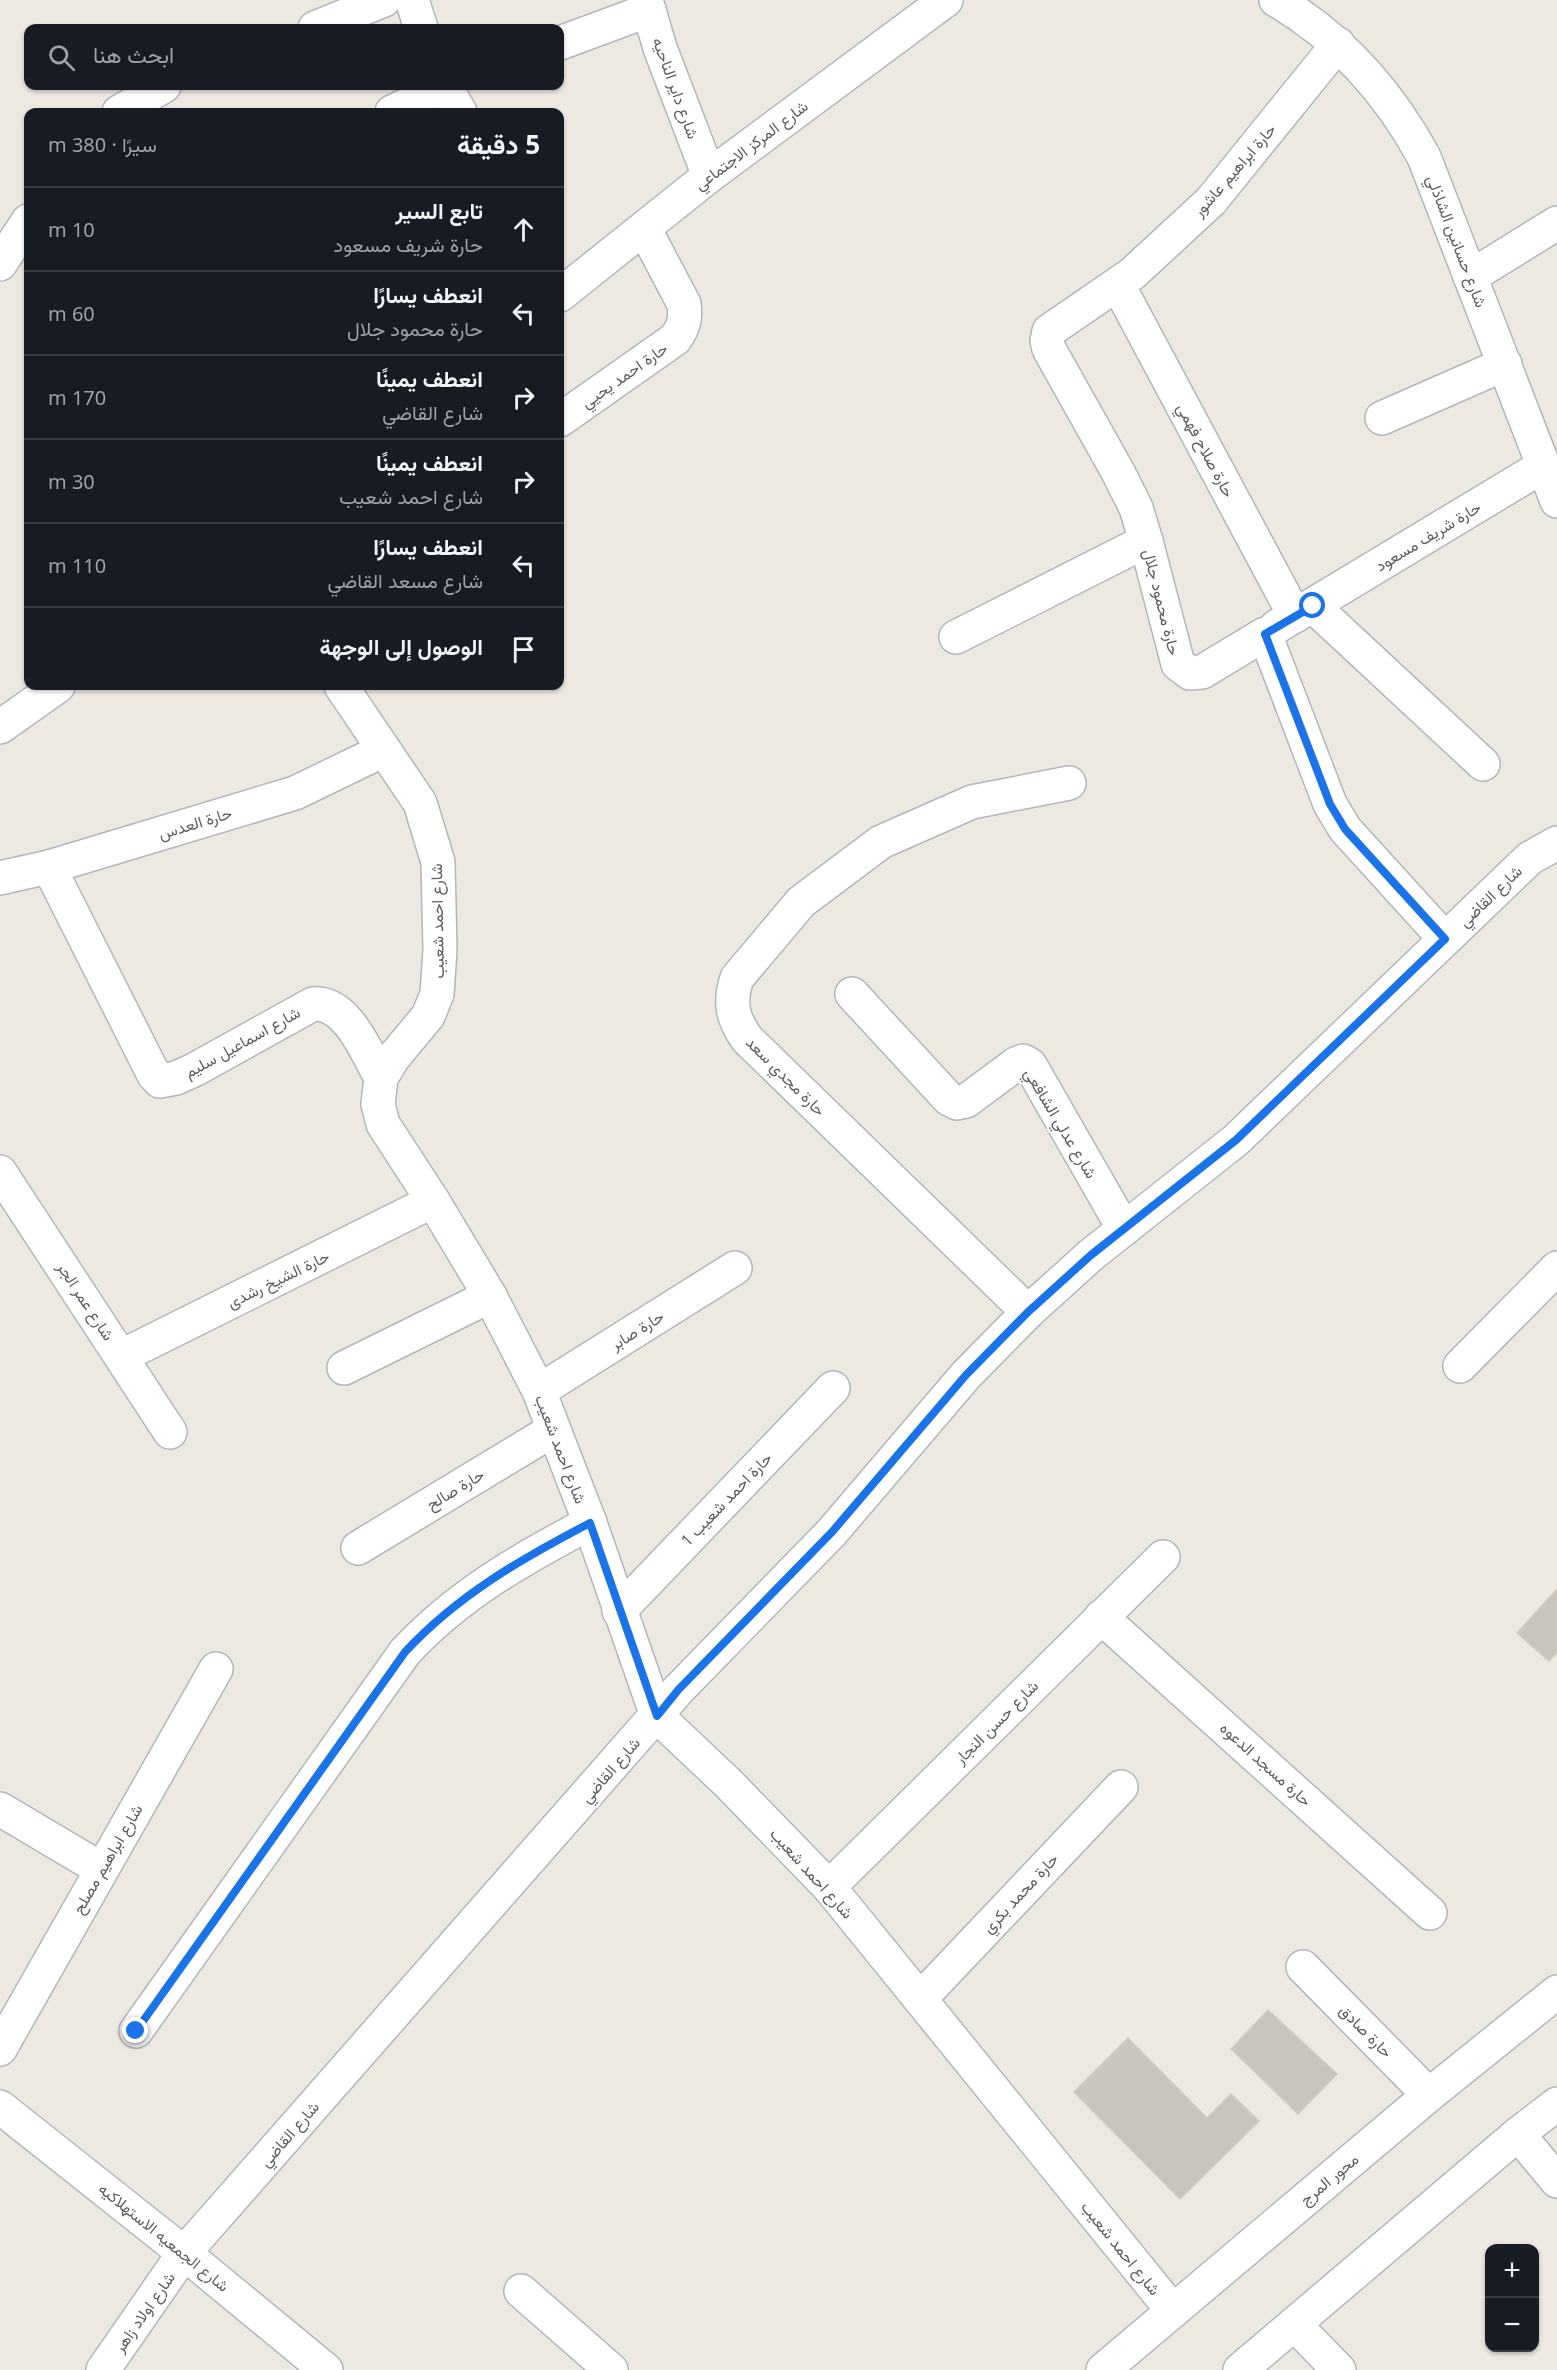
<!DOCTYPE html>
<html lang="ar">
<meta charset="utf-8">
<style>
:root{--surface:#171b24;--page:#20242c;--text:#f1f3f6;--muted:#9ea1a6;--line:#363941}
body{margin:0;font-family:"Noto Sans",Vazirmatn,sans-serif;background:var(--page);color:var(--text);direction:rtl}
.controls{position:absolute;right:18px;bottom:18px;display:grid;overflow:hidden;border-radius:12px;box-shadow:0 2px 4px #0004}
.controls button{width:54px;height:54px;display:grid;place-items:center;padding:0;border:0;border-bottom:2px solid var(--line);background:var(--surface);color:var(--text);font:30px sans-serif}
.stop{position:absolute;width:18px;height:18px;margin:-14px;border:4px solid #1a73e8;border-radius:50%;background:#fff}
.stop.end{background:#1a73e8;border-color:#fff;box-shadow:0 2px 6px #0008}
.list{margin:0;padding:0;list-style:none}
h2{display:flex;justify-content:space-between;align-items:center;height:78px;margin:0;padding:0 24px;font-size:26px}
h2 small{font-size:20px;font-weight:400;color:var(--muted)}
.list li{display:grid;grid-template-columns:39px 1fr auto;gap:18px;align-items:center;box-sizing:border-box;height:84px;padding:0 24px;border-top:2px solid var(--line)}
.list b{display:block;font-size:22px;white-space:nowrap}
.list p{margin:0;font-size:20px;white-space:nowrap;color:var(--muted)}
.list em{font-size:20px;font-style:normal;color:var(--muted)}
.icon{flex:none;width:33px;height:33px;fill:none;stroke:currentColor;stroke-width:2;stroke-linecap:round;stroke-linejoin:round}
.map{position:relative;flex:none;width:1557px;height:2370px;overflow:hidden;direction:ltr}
.search{position:absolute;background:var(--surface);box-shadow:0 2px 4px #0004;left:24px;top:24px;width:540px;height:66px;display:flex;align-items:center;gap:15px;box-sizing:border-box;padding:0 21px;border-radius:12px;color:var(--muted);font-size:22px}
.panel{position:absolute;background:var(--surface);box-shadow:0 2px 4px #0004;left:24px;top:108px;width:540px;height:582px;border-radius:12px;direction:rtl}
.map>svg:first-child{display:block}
.building{fill:#c8c4be;stroke:#d2cabf;stroke-width:1.5}
.lines{fill:none;stroke-linecap:round;stroke-linejoin:round}
.street-casing{stroke:#b2b5b9;stroke-width:36}
.secondary-casing{stroke:#b3b7bc;stroke-width:36}
.street{stroke:#fff;stroke-width:33}
.secondary{stroke:#fff;stroke-width:33}
.route{stroke:#1a73e8;stroke-width:8}
.labels{text-anchor:middle;dominant-baseline:central;stroke-width:4.5;stroke-linejoin:round;paint-order:stroke}
.street-label{font-size:16px;fill:#5a5f63;stroke:#fff}
</style>
<div class="map">
<svg width="1557" height="2370" viewBox="0 0 1557 2370">
<rect width="100%" height="100%" fill="#ede9e1"/>
<g class="building">
<path d="M1557 1589V1653L1549 1661 1517 1633Z"/>
<path d="M1268 2010 1337 2074 1298 2114 1231 2049Z"/>
<path d="M1128 2038 1207 2118 1231 2094 1259 2121 1180 2199 1074 2092Z"/>
</g>
<g class="lines">
<g class="street-casing">
<g id="street">
<path d="M412 0 421 28"/>
<path d="M646 0 660 48 709 176"/>
<path d="M1276 0C1341 38 1388 91 1424 157L1557 501"/>
<path d="M315 28 384 0"/>
<path d="M560 43 649 10"/>
<path d="M1338 44 1211 201 1132 274 1049 331 1047 341 1049 349 1118 472 1136 508 1146 541 1178 664 1190 673 1202 672 1265 634 1330 804 1345 829 1445 939"/>
<path d="M445 86 460 112"/>
<path d="M119 112 164 86"/>
<path d="M392 112 446 86"/>
<path d="M0 264 28 221"/>
<path d="M1470 277 1557 223"/>
<path d="M1118 285 1295 616"/>
<path d="M560 295 709 176 946 0"/>
<path d="M1382 418 1505 364"/>
<path d="M560 420 675 339C684 327 686 318 684 304L644 228"/>
<path d="M1313 606 1483 764"/>
<path d="M1276 627 1543 466"/>
<path d="M956 637 1146 541"/>
<path d="M341 686 420 803 438 862 440 950 437 994 428 1016 393 1058 381 1078 378 1104 383 1124 433 1201 490 1296 539 1391 590 1523 657 1716 728 1783 829 1887 1173 2311"/>
<path d="M0 727 58 686"/>
<path d="M49 867 154 1075 160 1081 176 1078 194 1070 313 1004C347 1001 367 1053 381 1078"/>
<path d="M0 878 49 867 295 793 384 750"/>
<path d="M852 994 949 1099 957 1103 966 1101 1016 1064 1023 1061 1030 1065 1124 1229"/>
<path d="M0 1172 170 1432"/>
<path d="M1028 1312 747 1039C732 1018 729 1002 737 978L801 902 881 842 972 802 1069 783"/>
<path d="M122 1356 433 1201"/>
<path d="M1460 1366 1557 1268"/>
<path d="M344 1368 490 1296"/>
<path d="M539 1391 735 1268"/>
<path d="M358 1548 553 1430"/>
<path d="M619 1611 833 1388"/>
<path d="M1101 1617 1430 1913"/>
<path d="M0 1809 101 1869"/>
<path d="M829 1887 1163 1557"/>
<path d="M1303 1967 1429 2095"/>
<path d="M920 1999 1121 1787"/>
<path d="M136 2031 405 1652C458 1595 521 1559 590 1523"/>
<path d="M0 2049 216 1669"/>
<path d="M0 2107 184 2253 326 2370"/>
<path d="M1518 2134 1557 2181"/>
<path d="M521 2291 611 2370"/>
<path d="M1294 2324 1339 2370"/>
<path d="M103 2370 184 2253 679 1689 832 1532 966 1375 1028 1312 1091 1255 1236 1140 1530 858 1557 843"/>
</g>
</g>
<g class="secondary-casing">
<g id="secondary">
<path d="M1103 2370 1429 2095 1557 1992"/>
<path d="M1240 2370 1518 2134 1557 2104"/>
</g>
</g>
<use href="#street" class="street"/>
<use href="#secondary" class="secondary"/>
</g>
<g class="lines">
<path class="route" d="M136 2031 405 1652C458 1595 521 1559 590 1523L657 1716 679 1689 832 1532 966 1375 1028 1312 1091 1255 1236 1140 1445 939 1345 829 1330 804 1265 634 1313 606"/>
</g>
<g class="labels">
<g class="street-label">
<text transform="translate(676 88) rotate(70)">شارع داير الناحيه</text>
<text transform="translate(751 145) rotate(-37)">شارع المركز الاجتماعي</text>
<text transform="translate(1234 170) rotate(-49)">حارة ابراهيم عاشور</text>
<text transform="translate(1457 241) rotate(69)">شارع حسانين الشاذلي</text>
<text transform="translate(624 375) rotate(-35)">حارة احمد يحيي</text>
<text transform="translate(1206 450) rotate(62)">حارة صلاح فهمي</text>
<text transform="translate(1428 536) rotate(-31)">حارة شريف مسعود</text>
<text transform="translate(1162 602) rotate(76)">حارة محمود جلال</text>
<text transform="translate(195 823) rotate(-17)">حارة العدس</text>
<text transform="translate(1490 896) rotate(-44)">شارع القاضي</text>
<text transform="translate(437 921) rotate(-91)">شارع احمد شعيب</text>
<text transform="translate(242 1042) rotate(-29)">شارع اسماعيل سليم</text>
<text transform="translate(786 1076) rotate(45)">حارة مجدي سعد</text>
<text transform="translate(1061 1123) rotate(59)">شارع عدلي الشافعي</text>
<text transform="translate(278 1279) rotate(-26)">حارة الشيخ رشدى</text>
<text transform="translate(86 1301) rotate(57)">شارع عمر الجر</text>
<text transform="translate(637 1330) rotate(-32)">حارة صابر</text>
<text transform="translate(561 1449) rotate(69)">شارع احمد شعيب</text>
<text transform="translate(455 1489) rotate(-31)">حارة صالح</text>
<text transform="translate(726 1499) rotate(-46)">حارة احمد شعيب 1</text>
<text transform="translate(996 1722) rotate(-45)">شارع حسن النجار</text>
<text transform="translate(1266 1764) rotate(42)">حارة مسجد الدعوه</text>
<text transform="translate(610 1770) rotate(-49)">شارع القاضي</text>
<text transform="translate(107 1859) rotate(-60)">شارع ابراهيم مصلح</text>
<text transform="translate(812 1873) rotate(48)">شارع احمد شعيب</text>
<text transform="translate(1020 1893) rotate(-47)">حارة محمد بكري</text>
<text transform="translate(1366 2031) rotate(45)">حارة صادق</text>
<text transform="translate(289 2134) rotate(-49)">شارع القاضي</text>
<text transform="translate(1329 2179) rotate(-40)">محور المرج</text>
<text transform="translate(164 2237) rotate(39)">شارع الجمعيه الاستهلاكيه</text>
<text transform="translate(1121 2248) rotate(51)">شارع احمد شعيب</text>
<text transform="translate(144 2312) rotate(-55)">شارع اولاد زاهر</text>
</g>
</g>
</svg>
<div class="controls">
<button>+</button>
<button>−</button>
</div>
<div class="stop" style="left:1313px;top:606px"></div>
<div class="stop end" style="left:136px;top:2031px"></div>
<div class="search"><svg class="icon" aria-label="search" viewBox="0 0 24 24"><circle cx="10" cy="10" r="6"/><path d="M15 15l6 6"/></svg>ابحث هنا</div>
<section class="panel">
<h2>5 دقيقة<small>سيرًا · 380 m</small></h2>
<ul class="list">
<li><svg class="icon" aria-label="ahead" viewBox="0 0 24 24"><path d="M12 20V5M6 11l6-6 6 6"/></svg><div><b>تابع السير</b><p>حارة شريف مسعود</p></div><em>10 m</em></li>
<li><svg class="icon" aria-label="left" viewBox="0 0 24 24"><path d="M17 20v-9H6M10 6l-5 5 5 5"/></svg><div><b>انعطف يسارًا</b><p>حارة محمود جلال</p></div><em>60 m</em></li>
<li><svg class="icon" aria-label="right" viewBox="0 0 24 24"><path d="M7 20v-9h11M14 6l5 5-5 5"/></svg><div><b>انعطف يمينًا</b><p>شارع القاضي</p></div><em>170 m</em></li>
<li><svg class="icon" aria-label="right" viewBox="0 0 24 24"><path d="M7 20v-9h11M14 6l5 5-5 5"/></svg><div><b>انعطف يمينًا</b><p>شارع احمد شعيب</p></div><em>30 m</em></li>
<li><svg class="icon" aria-label="left" viewBox="0 0 24 24"><path d="M17 20v-9H6M10 6l-5 5 5 5"/></svg><div><b>انعطف يسارًا</b><p>شارع مسعد القاضي</p></div><em>110 m</em></li>
<li><svg class="icon" aria-label="arrive" viewBox="0 0 24 24"><path d="M6 21V4h12l-3 4 3 4H6"/></svg><div><b>الوصول إلى الوجهة</b></div></li>
</ul>
</section>
</div>
